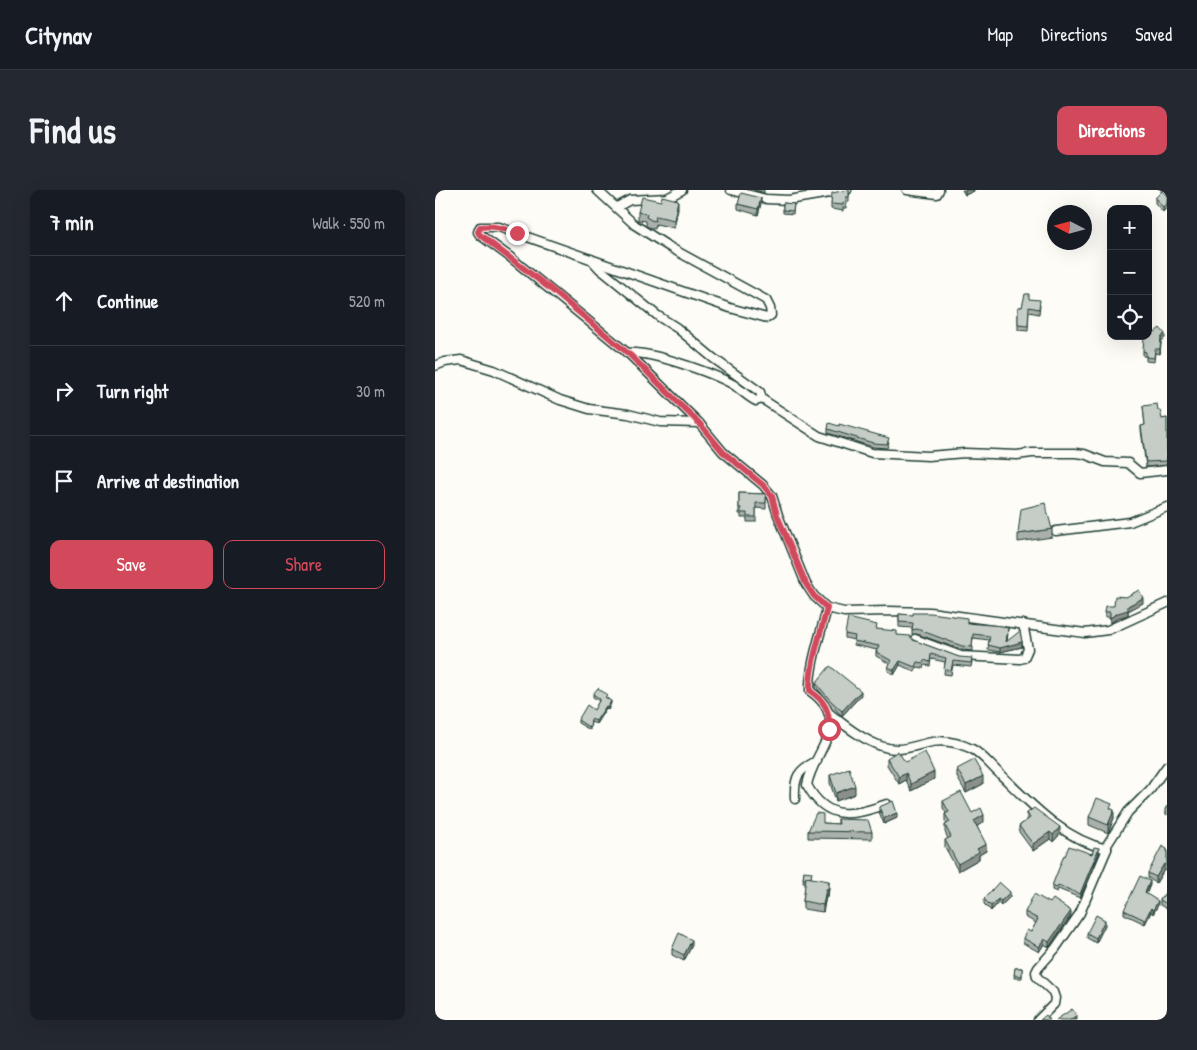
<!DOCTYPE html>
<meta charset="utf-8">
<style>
:root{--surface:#171b24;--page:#242831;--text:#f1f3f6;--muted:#9ea1a6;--line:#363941;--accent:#d1495b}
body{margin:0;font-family:"Patrick Hand",sans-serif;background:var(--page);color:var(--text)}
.controls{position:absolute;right:15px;top:15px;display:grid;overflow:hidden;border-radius:10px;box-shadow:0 5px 20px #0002}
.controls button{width:45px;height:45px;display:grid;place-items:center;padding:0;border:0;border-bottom:1px solid var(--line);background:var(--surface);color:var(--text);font:25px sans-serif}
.compass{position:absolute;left:612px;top:15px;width:45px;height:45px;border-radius:50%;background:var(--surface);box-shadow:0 5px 20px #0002;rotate:276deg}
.stop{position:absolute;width:15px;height:15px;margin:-11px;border:4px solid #d1495b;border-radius:50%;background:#fff}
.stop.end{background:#d1495b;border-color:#fff;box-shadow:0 1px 5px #0008}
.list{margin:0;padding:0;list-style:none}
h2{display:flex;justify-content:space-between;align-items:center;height:65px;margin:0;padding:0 20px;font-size:21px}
h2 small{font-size:16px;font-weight:400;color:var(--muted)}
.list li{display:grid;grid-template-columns:32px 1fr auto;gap:15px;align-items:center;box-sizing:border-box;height:90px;padding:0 20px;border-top:1px solid var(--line)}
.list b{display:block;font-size:19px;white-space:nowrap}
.list em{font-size:16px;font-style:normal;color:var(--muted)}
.actions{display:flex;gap:10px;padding:15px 20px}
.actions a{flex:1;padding:11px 0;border:1px solid var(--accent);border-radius:10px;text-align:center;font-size:18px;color:var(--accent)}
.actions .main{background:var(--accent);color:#fff}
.icon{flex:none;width:28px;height:28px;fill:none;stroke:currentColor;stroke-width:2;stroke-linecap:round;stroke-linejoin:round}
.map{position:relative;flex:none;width:732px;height:830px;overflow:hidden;border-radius:10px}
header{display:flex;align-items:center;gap:30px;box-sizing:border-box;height:70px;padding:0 25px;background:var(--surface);border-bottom:1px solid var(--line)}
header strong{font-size:24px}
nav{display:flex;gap:28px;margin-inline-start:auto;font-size:18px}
.intro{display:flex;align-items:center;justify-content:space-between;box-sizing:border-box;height:120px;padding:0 30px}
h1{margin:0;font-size:35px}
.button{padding:12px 22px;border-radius:10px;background:var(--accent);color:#fff;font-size:18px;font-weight:700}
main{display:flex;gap:30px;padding:0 30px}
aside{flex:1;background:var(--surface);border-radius:10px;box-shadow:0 5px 20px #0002}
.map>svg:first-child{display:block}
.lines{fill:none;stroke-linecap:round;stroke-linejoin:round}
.minor-casing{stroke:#1f3d34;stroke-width:11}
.minor{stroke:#fdfcf7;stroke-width:8}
.wall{fill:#aab0ab;stroke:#1f3d34}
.shaded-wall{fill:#8b908b;stroke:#1f3d34}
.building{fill:#c6cdc7;stroke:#1f3d34}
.route{stroke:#d1495b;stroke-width:6}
</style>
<header>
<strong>Citynav</strong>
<nav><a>Map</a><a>Directions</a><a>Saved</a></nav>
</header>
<div class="intro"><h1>Find us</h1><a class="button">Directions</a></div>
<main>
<aside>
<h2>7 min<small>Walk · 550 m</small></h2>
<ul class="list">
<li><svg class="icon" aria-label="ahead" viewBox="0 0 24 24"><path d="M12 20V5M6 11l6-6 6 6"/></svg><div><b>Continue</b></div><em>520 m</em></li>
<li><svg class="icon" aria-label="right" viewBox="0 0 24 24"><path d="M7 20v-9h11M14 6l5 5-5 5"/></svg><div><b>Turn right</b></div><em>30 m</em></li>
<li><svg class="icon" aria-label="arrive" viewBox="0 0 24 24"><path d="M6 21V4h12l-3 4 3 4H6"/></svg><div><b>Arrive at destination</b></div></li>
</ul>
<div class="actions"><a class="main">Save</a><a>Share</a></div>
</aside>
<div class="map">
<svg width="732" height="830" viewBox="0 0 732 830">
<rect width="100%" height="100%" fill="#fdfcf7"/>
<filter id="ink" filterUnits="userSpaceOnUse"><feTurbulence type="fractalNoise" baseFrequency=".02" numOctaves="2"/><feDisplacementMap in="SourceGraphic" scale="10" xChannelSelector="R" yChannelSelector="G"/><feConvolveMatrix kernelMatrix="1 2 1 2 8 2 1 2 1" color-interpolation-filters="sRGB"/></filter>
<g filter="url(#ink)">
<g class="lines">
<g class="minor-casing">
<g id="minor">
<path d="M162 0 200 35 236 58 331 110 335 118 336 125 332 128 295 118 64 37H45L43 42 45 45 75 67 195 165 264 233 288 262 328 295 337 306 343 325 371 394 379 406 392 418 409 422 453 421 495 422 650 443 673 440 732 413"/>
<path d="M296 0 331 9 354 10 412 0"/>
<path d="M472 0 502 4 504 0"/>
<path d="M731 0H732"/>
<path d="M182 17 195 10 232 8 247 0"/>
<path d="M156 69 165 79 223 126 242 138 278 168 325 202 327 209 321 211C313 207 306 200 299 195 278 183 216 161 192 163"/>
<path d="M0 176 10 172 26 170 59 180 125 210 154 219 193 224 225 232 264 233"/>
<path d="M327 209 384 246 437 263 493 266 530 263 582 265 597 263H640L649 264 670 272 693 273 705 283 732 280"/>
<path d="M621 341 695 332 732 317"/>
<path d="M392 418C386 443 374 476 375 501 419 532 378 561 372 595 392 632 417 626 452 614"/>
<path d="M480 449 526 466 585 469 589 468 593 459 588 434"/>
<path d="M393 522C410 536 440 560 463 559 473 559 483 555 492 553 508 549 522 552 537 559 547 564 556 576 565 584 596 614 629 650 672 659"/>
<path d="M360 609C359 588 362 580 382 571"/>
<path d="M603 830 619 814 620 808 618 802 602 787 601 782 603 778 620 759 645 723 672 659V655L693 622 715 600 732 576"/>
</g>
</g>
<use href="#minor" class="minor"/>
</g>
<g class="wall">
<path d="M319 0H329V3Z"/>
<path d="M414 0V12H411V18H408V21L396 19V14Z"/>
<path d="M527 0H539V1L530 5Z"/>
<path d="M732 6V18L728 22 720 13V8Z"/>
<path d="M326 13 323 25 303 19V14Z"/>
<path d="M348 13 359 14 358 24 348 23Z"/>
<path d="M243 18 239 38 221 34 220 39 216 38 211 36V31L203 30V22Z"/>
<path d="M594 109 605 115 604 124 594 122 593 141 583 140V117H587Z"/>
<path d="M676 126V142L673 141V136Z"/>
<path d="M720 142 730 148 726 152 725 164 720 163 719 172 711 171V166H708V161Z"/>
<path d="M708 216 723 220 727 229 732 228V275L711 277 706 240V236H710Z"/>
<path d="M393 239 454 252 452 258 438 257 393 243Z"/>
<path d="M304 303 331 304V319L321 318V332H312V328H306V324H304Z"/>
<path d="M617 339V347L583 352V344Z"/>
<path d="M708 413 693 421V425L683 428 675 433V427H670V422L679 416Z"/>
<path d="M464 424 568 437 573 443 572 452 587 457 565 462 553 460 554 450 538 448 537 456 538 457V461L527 460 482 444H477V438L464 437Z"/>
<path d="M442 439 478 450 537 472 536 477 518 475 516 485 509 484 510 472 496 469 495 476 489 475 488 478 482 477 480 482 465 475 459 485 453 481V477L455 474 441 466V462L442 460 419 455V450L410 448V444Z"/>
<path d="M381 493 426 505 407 526 395 514 381 497Z"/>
<path d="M158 504 172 508 176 513 173 520 171 518 161 534 156 532 155 540 143 533V530L159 520 164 511 158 507Z"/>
<path d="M452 568 470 572 499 589 476 601 471 590 464 594 452 575Z"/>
<path d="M522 579 548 594 531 603 522 587Z"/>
<path d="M395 585 420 604 401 611 395 593Z"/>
<path d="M508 611 537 623 549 632 542 636 551 661 544 665V669L523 681 510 657V650L513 649 510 642V635L512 634 510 631V624L511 623 508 618Z"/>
<path d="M732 616V625L730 624V619Z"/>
<path d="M444 617 462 628 449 634 444 622Z"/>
<path d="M677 619 679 628 673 643 654 635V627Z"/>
<path d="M592 623 625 644 618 652 615 649 598 661 584 642V636L592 630Z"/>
<path d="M403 629 437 642V649L373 648V641L388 633 403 634Z"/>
<path d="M732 659V681L729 680 721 693 713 688V683Z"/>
<path d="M664 663 645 708 623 699 622 702 617 700V696L630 666 657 664Z"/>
<path d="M369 681 376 688 394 698 393 706H391L388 722 368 719V711L371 692H368Z"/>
<path d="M715 695 711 704 723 715 718 724 716 722 710 734 689 724V720Z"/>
<path d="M732 700V719L725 715V710Z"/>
<path d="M575 707 566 716 563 713 556 721 549 714V709Z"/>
<path d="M590 722 636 725 614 757 609 754 604 762 588 753V748L596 742 601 733 590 727Z"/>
<path d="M670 735 661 753 652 748V743Z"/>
<path d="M257 755 249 771 237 765V759Z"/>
<path d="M580 778H587V788H579Z"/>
</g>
<g class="shaded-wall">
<path d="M530 0H539V1L530 5Z"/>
<path d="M326 8V13L323 25V19Z"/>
<path d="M243 10V18L239 38V30Z"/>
<path d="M732 13V18L728 22V17Z"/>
<path d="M730 144V148L726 152 725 164 726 147Z"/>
<path d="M708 408V413L693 421V425L683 428 675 433V428L693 416Z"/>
<path d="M573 438 571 456 587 452V457L565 462V458L571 452Z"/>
<path d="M465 471V475L459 485V480Z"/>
<path d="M426 501V505L407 526V521Z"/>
<path d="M176 511V513L173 520V517Z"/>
<path d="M171 516V518L161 534V531Z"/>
<path d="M499 582V589L476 601V594Z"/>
<path d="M471 583V590L464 594V587Z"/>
<path d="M548 586V594L531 603V595Z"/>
<path d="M420 596V604L401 611V603Z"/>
<path d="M679 620V628L673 643V635Z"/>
<path d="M462 623V628L449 634V628Z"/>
<path d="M549 625V632L539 638V631Z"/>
<path d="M625 637V644L618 652V645Z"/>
<path d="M615 642V649L598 661V654Z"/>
<path d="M551 654V661L544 665V669L523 681V674L542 659Z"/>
<path d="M664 658V663L645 708V704Z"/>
<path d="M729 674V680L721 693V687Z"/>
<path d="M394 691V698L393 706V699Z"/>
<path d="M715 691V695L710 707V703Z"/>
<path d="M391 699V706L388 722V715Z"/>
<path d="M575 702V707L566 716V711Z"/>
<path d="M563 709V713L556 721V716Z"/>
<path d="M723 711V715L718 724V720Z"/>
<path d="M716 718V722L710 734V730Z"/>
<path d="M636 721V725L614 757V752Z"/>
<path d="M670 730V735L661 753V748Z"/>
<path d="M609 749V754L604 762V757Z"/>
<path d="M257 750V755L249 771V765Z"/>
<path d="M642 825V830H635Z"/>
</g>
<g class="building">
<path d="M412 0H414V7H411V13L408 12V15L396 14 397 3Z"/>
<path d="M727 1 732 6V13L728 17 720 8Z"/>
<path d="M306 3 326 8 323 19 303 14Z"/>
<path d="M227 6 243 10 239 30 221 26 220 31 216 30 211 27 212 24 203 22 207 7 226 11Z"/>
<path d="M348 13 359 14 358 21 348 20Z"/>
<path d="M590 104H594V109L605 110 604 119 594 117 593 136 583 135V117H587Z"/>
<path d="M676 126V137L673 136Z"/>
<path d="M716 137 720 142 725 138 730 144 726 147 725 159H720L719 168 711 167V162L708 161 709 146H713V139Z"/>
<path d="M722 214 723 220H725L727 229 732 228V271L711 272 706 236 710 235 708 216Z"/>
<path d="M394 233 404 236V234L454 248 452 254 438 253 393 239Z"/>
<path d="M304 303 331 304V313H321V327H312V323H306V318H304Z"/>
<path d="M610 313 617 339 583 344 586 319Z"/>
<path d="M704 400 708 408 693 416V420L683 423 675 428V422H670L671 416H679L680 406 691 407Z"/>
<path d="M478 423H496L532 428V433L568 436V437L573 438 571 452 585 441 587 452 565 458 553 455 555 446 538 444 537 456 538 457 527 456 482 439 477 440 478 433 464 432V424L478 425Z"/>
<path d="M413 428 442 435 441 439 462 441V445L475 446 478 450 524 467 537 468 536 473 518 471 516 481 509 479 511 468 496 464 495 472 489 470 488 473 482 472 480 477 465 471 459 480 453 477 457 471 441 462 444 456 419 451 420 446 410 444Z"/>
<path d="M395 476 426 501 407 521 395 510 381 493Z"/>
<path d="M163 498 172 505 170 507 176 511 173 517 171 516 161 531 156 529 155 538 143 530 152 515 159 520 165 509 158 504Z"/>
<path d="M463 561 470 572 490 562 499 582 476 594 471 583 464 587 452 568Z"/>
<path d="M539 570 548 586 531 595 522 579Z"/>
<path d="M414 578 420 596 401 603 395 585Z"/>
<path d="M526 602 537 623 546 618 549 625 539 631 551 654 542 659 544 662 523 674 510 650 516 647 510 635 515 632 510 624 514 622 508 611Z"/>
<path d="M662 608 677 614 675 618 679 620 673 635 654 627Z"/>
<path d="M458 611 462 623 449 628 444 617Z"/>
<path d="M599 618 625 637 618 645 615 642 598 654 584 636 595 628 592 623Z"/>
<path d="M381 623 388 624V633L404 634 403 629 433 630 437 642 373 641Z"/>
<path d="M634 656 657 664 659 657 664 658 645 704 623 695 622 698 617 696 629 665 630 666Z"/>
<path d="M727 656 732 659V676L729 674 721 687 713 683Z"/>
<path d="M369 681 377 682 376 688 371 687V689H368Z"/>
<path d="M705 686 715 691 710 703 723 711 718 720 716 718 710 730 689 720Z"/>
<path d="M371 687 394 691 393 699H391L388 715 368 711Z"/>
<path d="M564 692 575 702 566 711 563 709 556 716 549 709Z"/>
<path d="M732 700V714L725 710Z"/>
<path d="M599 704 615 713 618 709 636 721 614 752 609 749 604 757 588 748 592 740 596 742 603 729 590 722Z"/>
<path d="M661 725 670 730 661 748 652 743Z"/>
<path d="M244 743 257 750 249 765 237 759Z"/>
<path d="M580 778H587V786L579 785Z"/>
<path d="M637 819 642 825 635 830H621Z"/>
<path d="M611 825 615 830H605Z"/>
</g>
</g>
<g class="lines" filter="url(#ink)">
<path class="route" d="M82 43C70 39 59 35 45 37L43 42 45 45 117 100 195 165 264 233 288 262 328 295 337 306 342 325 371 394 379 406 392 418C386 443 374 475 375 501 390 511 395 521 394 539"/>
</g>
</svg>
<div class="controls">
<button>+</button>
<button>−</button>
<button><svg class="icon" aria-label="locate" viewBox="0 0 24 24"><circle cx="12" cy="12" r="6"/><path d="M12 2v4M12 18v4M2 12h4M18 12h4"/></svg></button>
</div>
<svg class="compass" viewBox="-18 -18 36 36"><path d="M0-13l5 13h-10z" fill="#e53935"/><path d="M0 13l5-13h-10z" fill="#9ea1a6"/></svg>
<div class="stop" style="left:394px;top:539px"></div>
<div class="stop end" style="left:82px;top:43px"></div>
</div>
</main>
